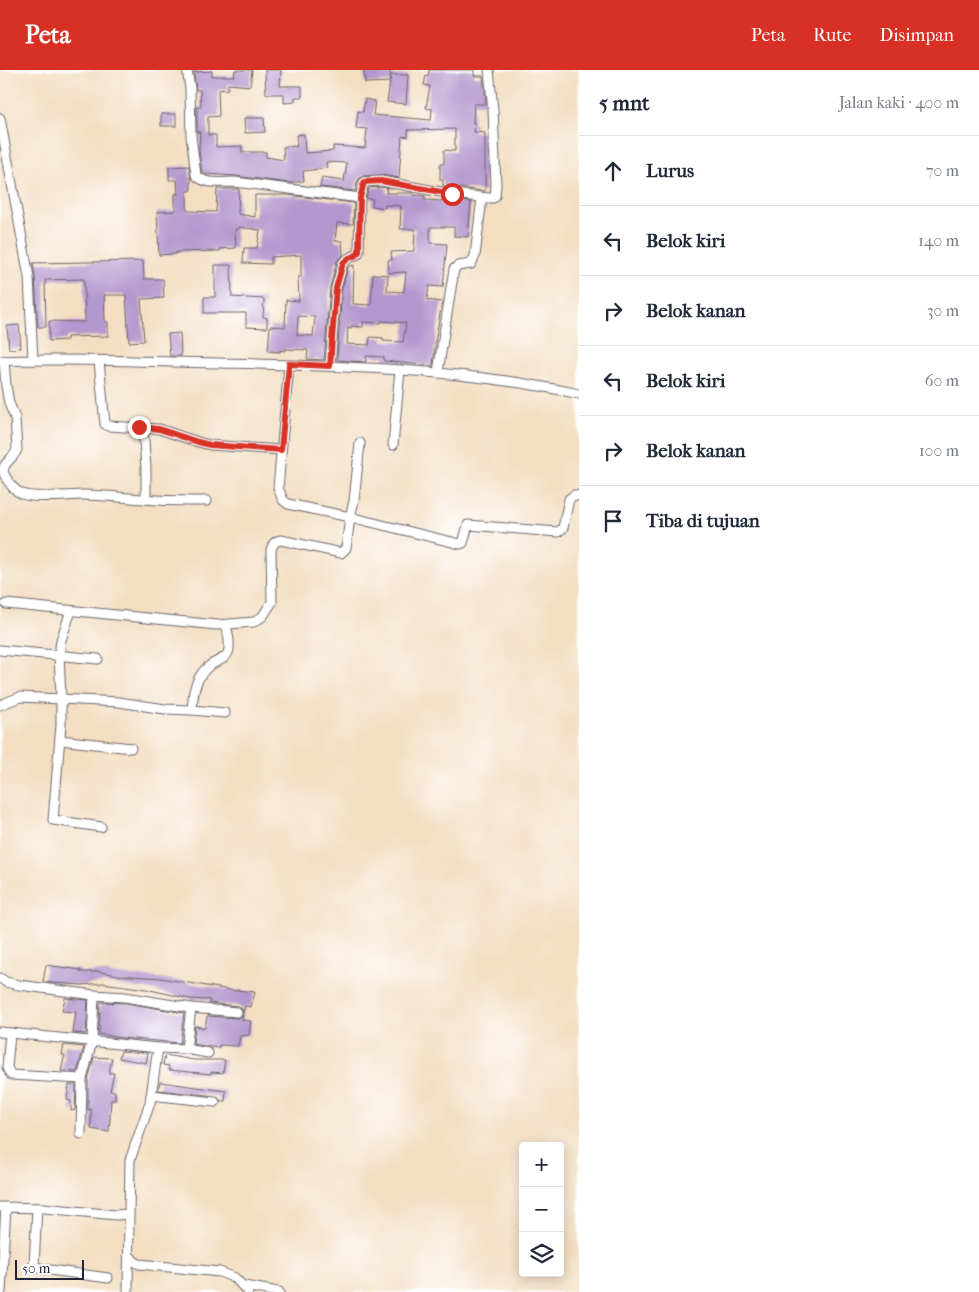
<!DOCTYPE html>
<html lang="id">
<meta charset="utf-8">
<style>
:root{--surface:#fff;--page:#f2f2f3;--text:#1f2937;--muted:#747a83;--line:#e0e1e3;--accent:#d93025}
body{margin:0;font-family:"IM FELL French Canon",serif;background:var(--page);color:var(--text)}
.controls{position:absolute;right:15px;bottom:15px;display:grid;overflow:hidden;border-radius:5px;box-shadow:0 2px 12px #0003}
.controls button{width:45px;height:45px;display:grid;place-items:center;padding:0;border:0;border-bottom:1px solid var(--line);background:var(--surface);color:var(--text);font:25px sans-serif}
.scale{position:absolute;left:15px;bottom:12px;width:69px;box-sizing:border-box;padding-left:5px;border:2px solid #22223b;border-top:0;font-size:14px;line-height:18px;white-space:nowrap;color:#22223b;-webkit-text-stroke:4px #fff;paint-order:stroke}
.stop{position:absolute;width:15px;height:15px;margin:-11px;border:4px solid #d93025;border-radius:50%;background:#fff}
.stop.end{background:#d93025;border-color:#fff;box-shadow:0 1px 5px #0008}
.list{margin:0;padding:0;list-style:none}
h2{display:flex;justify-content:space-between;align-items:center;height:65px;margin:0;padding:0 20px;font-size:21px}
h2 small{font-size:16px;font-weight:400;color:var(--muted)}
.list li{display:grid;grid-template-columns:32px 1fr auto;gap:15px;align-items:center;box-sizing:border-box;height:70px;padding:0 20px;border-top:1px solid var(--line)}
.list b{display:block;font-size:19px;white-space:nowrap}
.list em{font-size:16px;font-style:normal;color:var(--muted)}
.icon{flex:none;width:28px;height:28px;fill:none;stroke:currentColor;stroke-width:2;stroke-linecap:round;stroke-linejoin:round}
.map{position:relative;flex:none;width:579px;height:1222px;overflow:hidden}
header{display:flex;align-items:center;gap:30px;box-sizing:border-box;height:70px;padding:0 25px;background:var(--accent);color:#fff}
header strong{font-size:24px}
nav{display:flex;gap:28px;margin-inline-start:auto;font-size:18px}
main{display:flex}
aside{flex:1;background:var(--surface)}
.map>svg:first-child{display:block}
.building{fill:#b497ce;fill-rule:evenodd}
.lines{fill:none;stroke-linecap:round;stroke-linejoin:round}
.minor-casing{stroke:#6b646a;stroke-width:11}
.minor{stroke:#fff;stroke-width:9}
.route{stroke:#d93025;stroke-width:6}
</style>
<header>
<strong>Peta</strong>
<nav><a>Peta</a><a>Rute</a><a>Disimpan</a></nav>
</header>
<main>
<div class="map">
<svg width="579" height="1222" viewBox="0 0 579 1222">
<rect width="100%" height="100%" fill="#fff"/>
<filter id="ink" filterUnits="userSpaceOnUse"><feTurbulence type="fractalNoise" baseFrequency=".02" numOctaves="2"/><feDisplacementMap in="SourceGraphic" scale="10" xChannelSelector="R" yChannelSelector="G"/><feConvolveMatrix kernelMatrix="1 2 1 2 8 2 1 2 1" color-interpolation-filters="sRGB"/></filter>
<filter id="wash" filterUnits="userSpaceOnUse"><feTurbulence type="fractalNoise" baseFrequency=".0096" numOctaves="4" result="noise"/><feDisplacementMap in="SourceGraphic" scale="20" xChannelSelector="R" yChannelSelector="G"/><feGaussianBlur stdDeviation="1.12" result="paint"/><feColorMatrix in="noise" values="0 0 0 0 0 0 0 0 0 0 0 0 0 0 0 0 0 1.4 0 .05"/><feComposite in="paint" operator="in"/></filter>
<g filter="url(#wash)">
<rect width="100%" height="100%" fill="#f3dec1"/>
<g id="blocks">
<g class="building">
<path d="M235 0H252L250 16 228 14V19L218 20 219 46 208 47V65H216V77L242 76V82H266V87L284 90 283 77 297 76 296 65 304 64 305 83 333 81V76L365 78 367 59 356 58 358 41 363 42 365 29 375 31 373 45 431 50 432 39 426 38 430 16 424 15 426 6 428 7 429 0H474V6H483L486 34H474L473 53H475L474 62 485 63V121L443 116V110H440V94H444V80L455 81V59L408 60V67L402 66 399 108 381 105 363 106 358 110 355 121 320 117 322 108 344 111 347 93 326 92 327 98 303 101 304 111 289 113 236 106 206 104 202 102 199 81 200 62H197V37H201L200 20H196L194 2 212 1V6H234Z"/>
<path d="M265 0H281L280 16H302V27H295V32L284 33V24H266Z"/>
<path d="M380 0H388L390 2V11L391 5H408L406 34 387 32 390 12 365 13 364 1Z"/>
<rect x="161" y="44" width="15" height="12"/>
<path d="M244 48H264L265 62 245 63Z"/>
<path d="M189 96 191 109V121H187V141H189L216 142 217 119H239L238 144 255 147V125H288L354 133 353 154 337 153 335 171H342L343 185 337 191 330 217 324 290 307 289 308 280 285 279V281L280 280V282L268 281 270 256 285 257 286 230 299 231 298 207H301V185L271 187V194L243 193 244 178H257L260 160 239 157V159H235L236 178 220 179V181L176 182V184L159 185 157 142 175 141V124H178L177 110H169V97ZM298 246 315 247 313 266 297 265Z"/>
<path d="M381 117 387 118 386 123H413V125L425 126V130L442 131V129L471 132 468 167 454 166V157H430V173L447 174 443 217 429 216 427 230 442 232 436 267 433 296 384 291V287L366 286V292L337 290 342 219 348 197 354 195 353 234 371 235 373 204 388 205 387 221 404 222 406 202 389 203 388 190H392L391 182 414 181 415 159H400L401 136 385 135V138L372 136 373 129 366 128 369 118ZM381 251 406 253 403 272 383 271V268L370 267 369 275 347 274 348 258 351 259V256L363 257V252L381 253Z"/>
<path d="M143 191 144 209H163L164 228 141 229 144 271 129 272 126 225H104L105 252H108V266L67 267V270L49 271V251L85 252 84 209 45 210 46 257H38L35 207 33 193Z"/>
<path d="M215 195H231L232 227 264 229 263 247 267 248V258L246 257V243H204V227H215Z"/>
<path d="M19 255 21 278 9 279 7 256Z"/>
<path d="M180 263 181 286H170L168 264Z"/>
<path d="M46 895 81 900 80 902H95L96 901 117 905 160 908 236 921 237 920 255 922 251 937 245 936 243 943 242 939 238 936 209 933 210 930 190 929 146 919 103 913 82 915 43 912Z"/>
<path d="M65 928 88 930 86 964 73 963 76 942 62 941Z"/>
<path d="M100 932 126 933 184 943 180 973 122 968 99 964Z"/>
<path d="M243 943 242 950 251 951 249 965 240 966 238 976 219 975 218 978 193 974 195 956 205 958 207 946 237 948 240 947Z"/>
<path d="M64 975 84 977 77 1002 61 1001 65 985H62Z"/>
<path d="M121 981 148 983 146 993 119 988Z"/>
<path d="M165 985 194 990H225L223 1003 211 1002V1004L169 1000V996L163 995Z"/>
<path d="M94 987 112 988 109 1003H114L110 1021H115V1030H111L109 1062 91 1059V1039L88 1040V1010Z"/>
<path d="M160 1012 226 1021 225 1031H221L216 1026 158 1020Z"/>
<path d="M69 1015H76L75 1040 71 1041V1031L67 1030Z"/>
</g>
</g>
</g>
<g filter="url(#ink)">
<use href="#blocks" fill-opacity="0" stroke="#6b646a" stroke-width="1"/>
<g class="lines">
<g class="minor-casing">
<g id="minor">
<path d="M187 0 190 18 191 66 196 105C204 115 222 112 235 112L360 128 364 112 381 111 452 124 489 128H493L495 126 496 115 493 40 489 0"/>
<path d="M0 48 29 207 33 290"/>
<path d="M0 291C73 288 147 292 220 293 340 296 461 298 579 324"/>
<path d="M4 291 6 316 9 333 15 348 17 379C15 389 0 393 4 404 8 412 15 421 22 424 34 429 69 425 84 425 108 425 133 429 157 430 174 431 190 431 207 431"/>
<path d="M99 291 105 354 108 356 159 359 198 372 210 375 281 380"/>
<path d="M289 295 278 418 283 430 288 434 350 447 354 431 360 373"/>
<path d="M330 296 336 218 343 193 349 188 358 184 359 181 360 128"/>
<path d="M438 302 454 199 458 196 471 194 475 186 482 128"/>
<path d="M143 358 146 398V429"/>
<path d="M393 375 400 300"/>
<path d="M6 534 217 555 254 552 263 546 272 532 271 480C273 474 274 471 281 470L341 483 346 478 350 447 460 474 463 473 468 455 558 462 563 458 569 429 574 425 579 426"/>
<path d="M0 580 98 589"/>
<path d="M0 635 20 627 61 629 59 585 61 570 71 541"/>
<path d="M192 640 225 643"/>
<path d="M60 670 131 678"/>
<path d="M101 757 53 750 61 655V629L119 632 165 639 192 640C193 629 193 618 199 608 214 580 238 602 226 555"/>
<path d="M0 908 6 912 19 915 94 925 125 927 191 938 237 942"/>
<path d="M0 962 158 978 150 1033 130 1090 129 1144 116 1145 44 1138 0 1137"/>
<path d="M10 963 7 998 11 1005 82 1009"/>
<path d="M158 978 186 979 208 983"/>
<path d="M186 979 191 938"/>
<path d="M151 1025 215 1032"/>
<path d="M81 1064 82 1009 92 971 94 925"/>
<path d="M37 1138 34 1196 43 1199 108 1208"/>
<path d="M130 1186 134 1191 139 1194 220 1202 235 1208 248 1222"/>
<path d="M244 1216 279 1222"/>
<path d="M1 1222 6 1137"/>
<path d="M128 1222 129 1144"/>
</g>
</g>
<use href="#minor" class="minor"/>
</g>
</g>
<g class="lines" filter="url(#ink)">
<path class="route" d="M139 357 159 359 198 372 210 375 281 380 289 294 330 296 336 218 343 193 349 188 355 186 359 182 360 128 364 112 381 111 452 124"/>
</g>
</svg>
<div class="controls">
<button>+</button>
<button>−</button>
<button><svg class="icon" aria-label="layers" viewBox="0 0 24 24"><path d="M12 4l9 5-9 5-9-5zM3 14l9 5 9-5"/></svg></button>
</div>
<div class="scale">50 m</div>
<div class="stop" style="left:452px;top:124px"></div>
<div class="stop end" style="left:139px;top:357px"></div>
</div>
<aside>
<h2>5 mnt<small>Jalan kaki · 400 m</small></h2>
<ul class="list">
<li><svg class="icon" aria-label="ahead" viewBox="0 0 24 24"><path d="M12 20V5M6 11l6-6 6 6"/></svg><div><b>Lurus</b></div><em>70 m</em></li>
<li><svg class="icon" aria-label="left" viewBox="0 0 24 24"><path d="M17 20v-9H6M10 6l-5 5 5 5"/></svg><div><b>Belok kiri</b></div><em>140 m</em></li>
<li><svg class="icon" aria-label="right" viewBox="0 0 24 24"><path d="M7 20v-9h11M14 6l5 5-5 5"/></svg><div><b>Belok kanan</b></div><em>30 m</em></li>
<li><svg class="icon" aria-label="left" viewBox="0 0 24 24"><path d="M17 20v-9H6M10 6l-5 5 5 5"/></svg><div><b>Belok kiri</b></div><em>60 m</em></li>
<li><svg class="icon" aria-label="right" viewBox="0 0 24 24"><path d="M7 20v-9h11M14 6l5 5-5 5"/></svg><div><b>Belok kanan</b></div><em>100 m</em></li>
<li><svg class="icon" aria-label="arrive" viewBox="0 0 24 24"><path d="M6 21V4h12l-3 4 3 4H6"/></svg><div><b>Tiba di tujuan</b></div></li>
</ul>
</aside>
</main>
